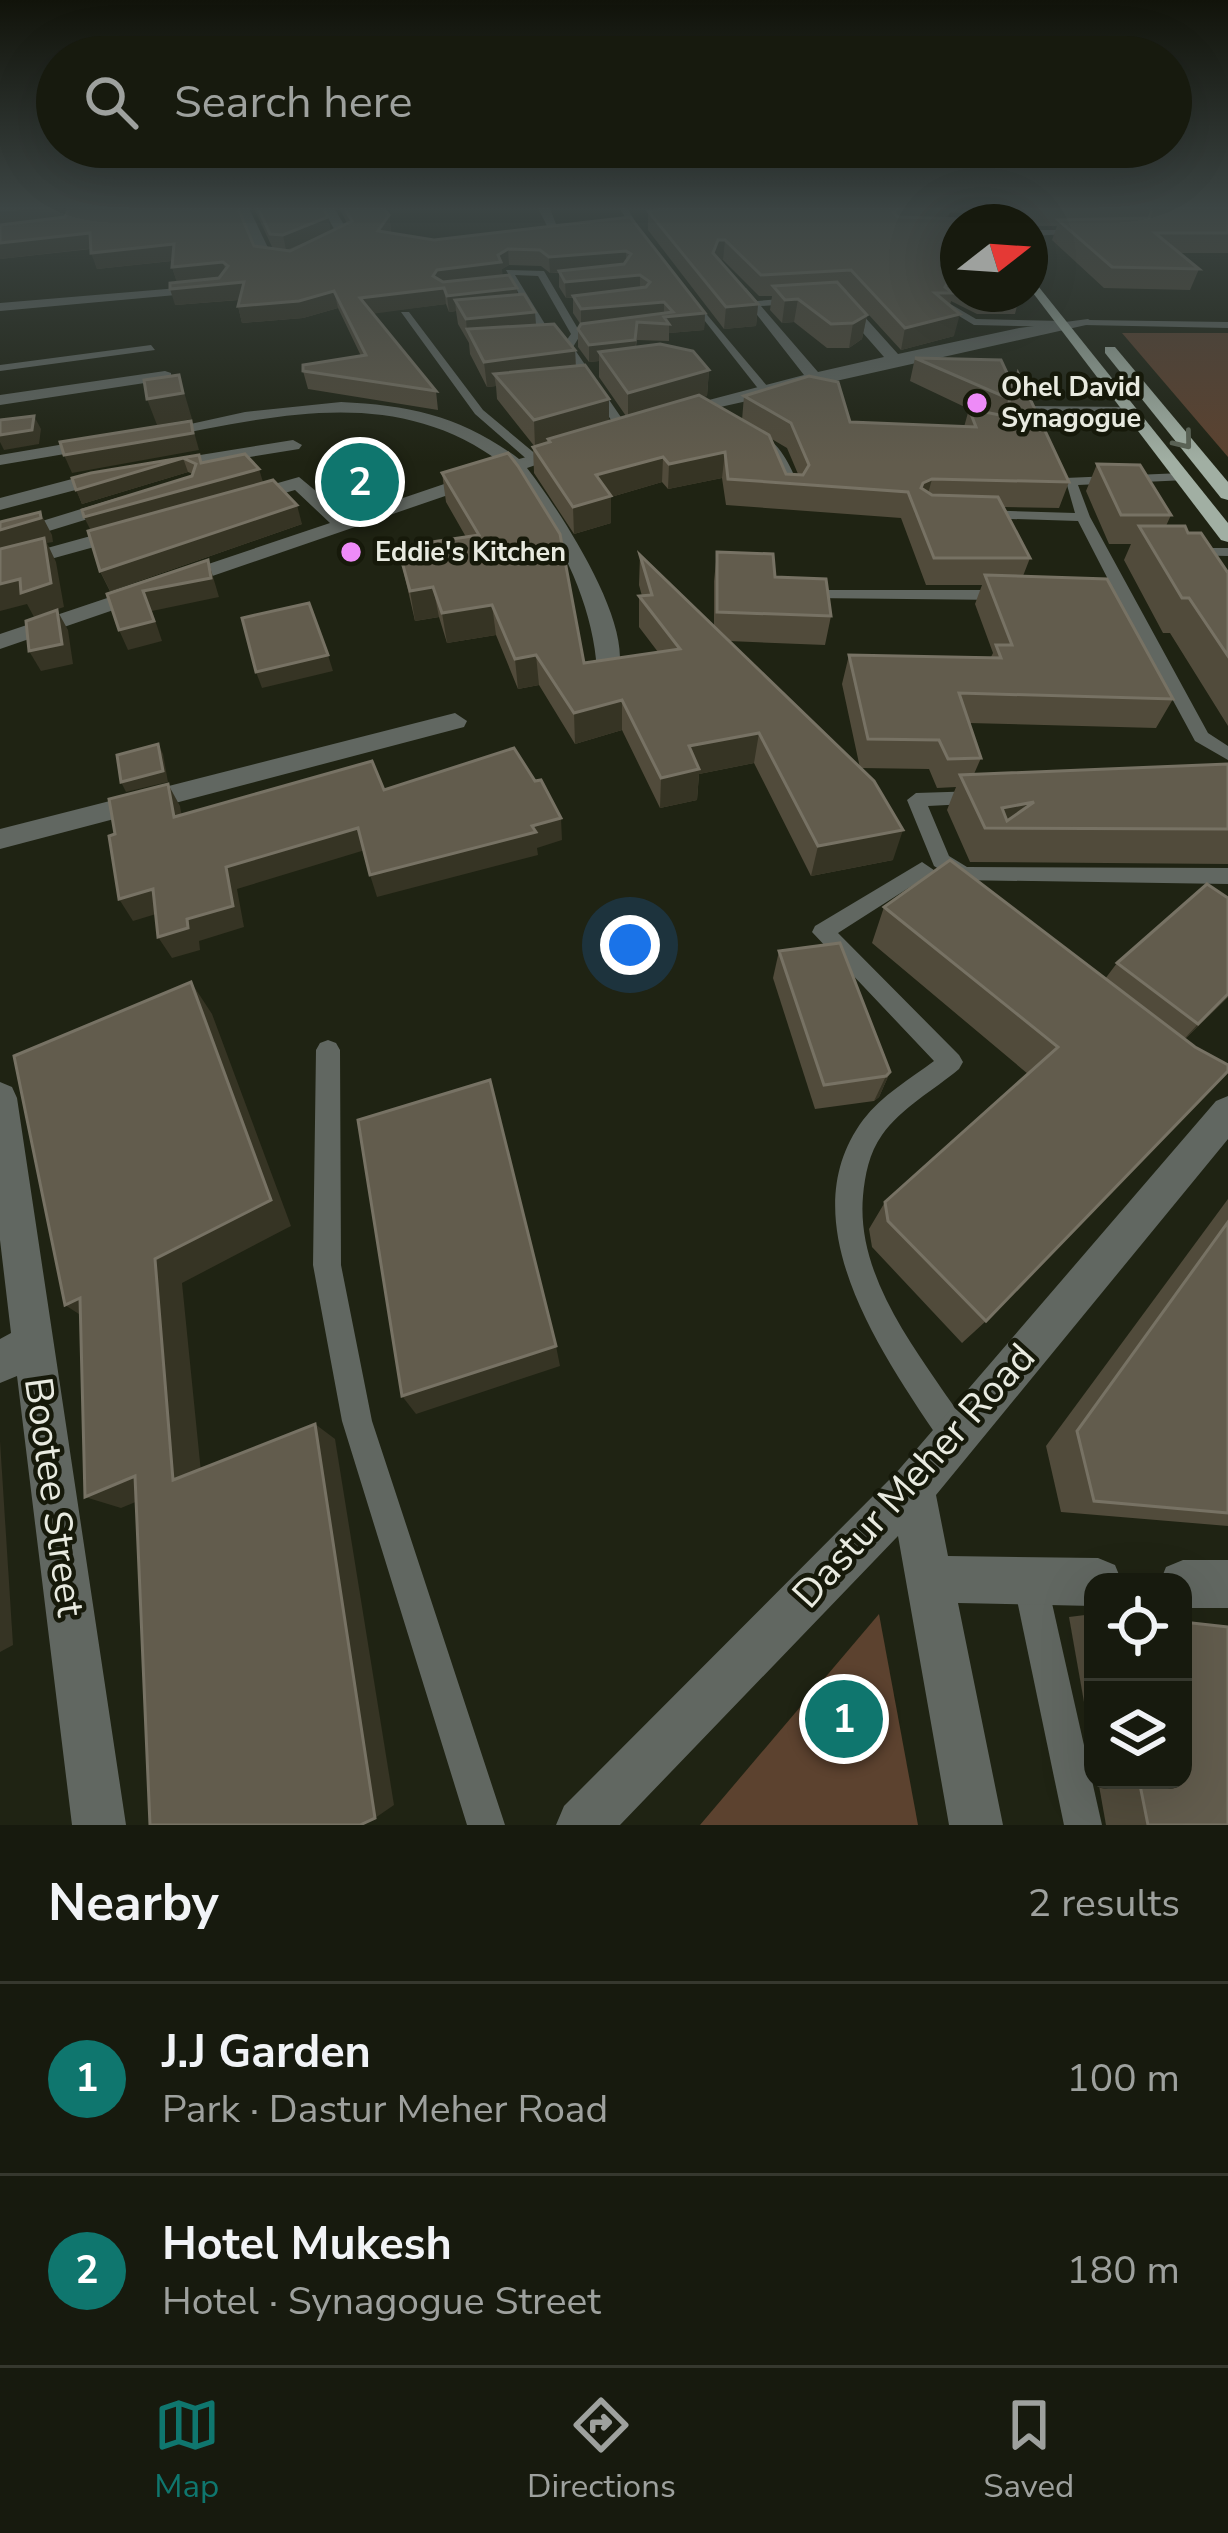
<!DOCTYPE html>
<meta charset="utf-8">
<style>
:root{--surface:#171a0e;--page:#24271c;--text:#f1f3f6;--muted:#9ea19e;--line:#36382e;--accent:#0f766e}
body{margin:0;font-family:"Nunito Sans",sans-serif;background:var(--page);color:var(--text)}
.controls{position:absolute;right:36px;bottom:36px;display:grid;overflow:hidden;border-radius:24px;box-shadow:0 12px 48px #0002}
.controls button{width:108px;height:108px;display:grid;place-items:center;padding:0;border:0;border-bottom:3px solid var(--line);background:var(--surface);color:var(--text);font:60px sans-serif}
.compass{position:absolute;left:940px;top:204px;width:108px;height:108px;border-radius:50%;background:var(--surface);box-shadow:0 12px 48px #0002;rotate:73deg}
.you{position:absolute;left:630px;top:945px;width:42px;height:42px;margin:-30px;border:9px solid #fff;border-radius:50%;background:#1a73e8;box-shadow:0 0 0 18px #1a73e833}
.badge{display:grid;place-items:center;width:78px;height:78px;border-radius:50%;background:var(--accent);color:#fff;font-size:39px;font-weight:700}
.pin{position:absolute;translate:-50% -50%;border:6px solid #fff;box-shadow:0 3px 12px #0006}
.list{margin:0;padding:0;list-style:none}
h2{display:flex;justify-content:space-between;align-items:center;height:156px;margin:0;padding:0 48px;font-size:51px}
h2 small{font-size:39px;font-weight:400;color:var(--muted)}
.list li{display:grid;grid-template-columns:78px 1fr auto;gap:36px;align-items:center;box-sizing:border-box;height:192px;padding:0 48px;border-top:3px solid var(--line)}
.list b{display:block;font-size:45px;white-space:nowrap}
.list p{margin:0;font-size:39px;white-space:nowrap;color:var(--muted)}
.list em{font-size:39px;font-style:normal;color:var(--muted)}
.icon{flex:none;width:66px;height:66px;fill:none;stroke:currentColor;stroke-width:2;stroke-linecap:round;stroke-linejoin:round}
.map{position:relative;flex:none;width:1228px;height:1825px;overflow:hidden}
.search{position:absolute;background:var(--surface);box-shadow:0 12px 48px #0002;left:36px;right:36px;top:36px;height:132px;display:flex;align-items:center;gap:30px;box-sizing:border-box;padding:0 42px;border-radius:66px;color:var(--muted);font-size:45px}
.sheet{height:540px;background:var(--surface)}
nav{display:flex;justify-content:space-around;align-items:center;box-sizing:border-box;height:168px;border-top:3px solid var(--line);background:var(--surface);font-size:33px;color:var(--muted)}
nav a{display:grid;justify-items:center;gap:6px}
nav .on{color:var(--accent)}
.map>svg:first-child{display:block}
.green{fill:#5c422f}
.lines{fill:none;stroke-linecap:round;stroke-linejoin:round}
.service{fill:#616761;fill-rule:evenodd}
.minor{fill:#616761;fill-rule:evenodd}
.primary{fill:#a1afa3;fill-rule:evenodd}
.wall{fill:#514b3b;fill-rule:evenodd}
.shaded-wall{fill:#363424}
.building{fill:#625c4d;stroke:#777264;stroke-width:3;fill-rule:evenodd}
.oneway{stroke:#5c6456}
.poi-dot{fill:#ee8bf8;stroke:#16190a;stroke-width:4.5}
.labels{text-anchor:middle;dominant-baseline:central;stroke-width:9;stroke-linejoin:round;paint-order:stroke}
.far-poi-label{font-size:27px;font-weight:bold;fill:#e8eae0;stroke:#16190a;text-anchor:start}
.near-street-label{font-size:39px;fill:#e8eae0;stroke:#16190a}
</style>
<div class="map">
<svg width="1228" height="1825" viewBox="0 0 1228 1825">
<rect width="100%" height="100%" fill="#1f2313"/>
<g class="green">
<path d="M1122 333H1228V457Z"/>
<path d="M879 1614 918 1825H700Z"/>
</g>
<g class="lines">
<g class="service">
<path d="M618 206H626L648 243H642Z"/>
<path d="M976 209 979 213 918 212 922 210Z"/>
<path d="M1030 230H1083L1087 233 1030 236Z"/>
<path d="M506 270 544 271 581 334 573 347 629 429 627 432H619L564 349 540 333ZM515 275 538 276 571 334 566 341 548 329Z"/>
<path d="M686 297H692L768 387V391H760Z"/>
<path d="M947 302 976 319 1064 321 1069 324 1064 327 974 325 944 307Z"/>
<path d="M401 312H409L483 410 538 456V462H530L475 414Z"/>
<path d="M1088 320 1228 322V328L1084 325Z"/>
<path d="M151 345 155 350 0 371V365Z"/>
<path d="M1028 406 1131 407 1137 411 1131 415 1024 412V408Z"/>
<path d="M1182 473 1188 477 1187 480 1078 485 1090 517 1208 733 1228 746V760L1195 741 1118 599H1088L1080 594 1088 589H1113L1078 521 979 518 972 514 979 510 1075 513 1065 478Z"/>
<path d="M1187 548H1228V556L1182 555V549Z"/>
<path d="M816 590H1002L1010 595 1002 600 811 598V592Z"/>
<path d="M979 791 988 798 986 803 928 806 949 856 967 867 1228 868V884L957 880 934 866 907 800 916 793Z"/>
<path d="M922 862 956 885 959 891 956 897H942L921 880 838 933 959 1055 963 1062 959 1069C934 1090 901 1108 882 1135 869 1153 865 1175 863 1196 857 1265 900 1328 937 1382 949 1400 963 1417 971 1437L967 1448 956 1452 945 1448C887 1361 786 1224 863 1120 882 1095 910 1079 934 1061L812 932 815 926Z"/>
<path d="M328 1040 336 1043 340 1050 341 1265 372 1421 505 1825H467L342 1421 313 1265 316 1050 320 1043Z"/>
<path d="M1030 1564 1042 1569 1047 1581 1102 1825H1064L1013 1581 1018 1569Z"/>
</g>
<g class="minor">
<path d="M236 206H248L271 254 287 255 337 234 321 206H333L350 235 294 262 262 260Z"/>
<path d="M537 206H549L561 237 526 243V237L550 232Z"/>
<path d="M214 285 209 292 0 311V303Z"/>
<path d="M736 288H746L757 301 844 294 898 354 1019 328 1088 319 1095 323 671 418V410L804 375ZM835 301 884 357 818 372 761 306Z"/>
<path d="M165 371 171 373V379L0 405V395Z"/>
<path d="M341 402C410 405 463 417 519 459L574 444V452L527 468C558 508 636 625 617 675H601L597 670C593 600 555 528 512 473L0 649V634L330 523 295 490 243 505 233 499 236 495 299 477 347 517 503 464C396 383 275 416 154 439L145 434 245 412Z"/>
<path d="M740 430C776 429 790 464 801 492L799 496H785L769 457 740 438Z"/>
<path d="M100 438 109 443 106 447 0 465V455Z"/>
<path d="M293 440 302 445 299 449 163 471 154 466 163 461Z"/>
<path d="M110 469 117 471V479L0 510V498Z"/>
<path d="M120 497 130 503 127 507 0 546V534Z"/>
<path d="M127 526 134 528V536L0 573V561Z"/>
<path d="M455 713 467 721 464 727 0 849V829Z"/>
<path d="M0 1082 12 1087 17 1098 126 1825H72L17 1376 0 1383V1339L11 1333 0 1240Z"/>
<path d="M1228 1096V1139L936 1495 948 1556 1098 1558 1115 1565 1122 1582H1093V1606L958 1603 1003 1825H949L898 1536 620 1825H556L564 1806 896 1473 1216 1101Z"/>
<path d="M1183 1560H1228V1608H1183V1582H1160L1166 1567Z"/>
</g>
<g class="primary">
<path d="M986 206H998L1011 222H999Z"/>
<path d="M1030 276 1228 523V542L1221 540 1030 289Z"/>
<path d="M1105 347H1115L1228 482V500L1221 498 1105 353Z"/>
</g>
</g>
<g class="wall">
<path d="M0 206 184 209 254 246 273 249 253 206H322L328 217 330 231 347 223 338 206H382L389 215 391 230 390 233 434 240 630 217 705 313 704 330 669 333V341L637 340 636 347 709 370 707 396 702 397 742 420 744 396 850 422 964 427 969 409 910 381 915 358 1014 388 1069 482 1059 508 1003 507 1030 558 1023 576 1173 699 1156 728 969 723 981 758 974 774 1228 764V864L970 862 947 810 956 787 937 788 929 769 860 768 893 860 811 876 754 763 699 774 697 800 660 808 622 730 575 744 539 685 518 689 496 635 447 643 439 617 415 621 398 547 466 537 446 502 442 473 584 663 658 652 639 627V596H642L639 585 640 555 714 627V581L717 552 775 577 831 616 825 645 729 641 860 768 842 684 849 655 991 657 993 653 975 604 982 585H926L901 518 726 505 722 478 668 489 662 482 611 497V523L574 534 534 473 533 447H535L497 399 496 386 487 387 470 354 469 343 458 324 456 311 449 312 446 304 373 313 436 391 438 410 308 389 303 371 361 356 338 308 303 318 242 323 238 306 239 300 175 305 177 282 172 267V261L97 269 91 249 0 259ZM509 265 541 266 550 273H559V287L566 298H573V313L581 325 578 329V347L589 362 599 361V377L626 416 609 421 576 366 575 350 536 325 517 295 502 276V269ZM770 438 787 448 798 474H786Z"/>
<path d="M692 206H951L948 218 958 222V294H1020L1015 314H977L951 301 950 306 954 336 901 350 847 291H845L867 315 862 339 849 348H827L794 322 782 323 770 310 772 296H759L723 260H720L758 304 756 326 724 329 648 230V211Z"/>
<path d="M1019 206H1228V253H1179L1199 269 1190 290 1104 288 1052 240 1057 226H1038Z"/>
<path d="M199 455 202 463 263 482 302 524 110 591 100 571 193 474 188 472 82 504 72 478Z"/>
<path d="M1097 464 1171 515 1166 526 1188 533 1228 573V726L1170 633H1163L1124 560 1131 544H1109L1086 491Z"/>
<path d="M884 907 1105 979 1117 963 1228 997 1185 1039 986 1321 962 1343 872 1247 869 1229 885 1202 1028 1074 872 943Z"/>
<path d="M779 951 890 1072 879 1097 874 1101 815 1109 773 978Z"/>
<path d="M1228 1199V1526L1061 1512 1046 1446Z"/>
<path d="M1093 1614V1753L1069 1617Z"/>
<path d="M1098 1780H1183L1228 1825H1106Z"/>
</g>
<g class="shaded-wall">
<path d="M70 206 76 220 0 225V210Z"/>
<path d="M389 215 391 230 381 247 378 231Z"/>
<path d="M328 217 331 232 286 250 283 235Z"/>
<path d="M90 233 95 248 0 259V243Z"/>
<path d="M718 240H725L723 260H716L713 253Z"/>
<path d="M174 244 179 260 97 269 91 253Z"/>
<path d="M508 249 509 265 502 269 503 278 444 288 446 304 364 315 360 298 433 276 437 270 498 255Z"/>
<path d="M626 251V267L550 273 549 257Z"/>
<path d="M223 262 228 279 177 283 172 267Z"/>
<path d="M640 275V292L566 298 565 282Z"/>
<path d="M244 282 249 299 175 305 170 289Z"/>
<path d="M517 288 518 304 455 300 456 311 449 312 447 296Z"/>
<path d="M334 291 338 308 303 318 242 323 238 306Z"/>
<path d="M798 299 794 322 782 323 785 300Z"/>
<path d="M664 302V319L581 326V309Z"/>
<path d="M758 304 756 326 724 329 726 307Z"/>
<path d="M535 312 537 336 467 329 468 344 466 319Z"/>
<path d="M705 313 704 330 669 333V324L664 317Z"/>
<path d="M960 314 954 336 901 350 905 328Z"/>
<path d="M867 315 862 339 849 348 853 323Z"/>
<path d="M637 322 635 358 599 352V361L589 362V345Z"/>
<path d="M575 350 576 375 494 374 496 386 487 387 484 362Z"/>
<path d="M709 370 707 396 628 419V393Z"/>
<path d="M179 375 192 419 157 425 147 399Z"/>
<path d="M609 399V425L548 439V443L535 447 534 420Z"/>
<path d="M34 416 41 429 39 444 4 450 0 442V435Z"/>
<path d="M191 421 199 450 72 473 64 455Z"/>
<path d="M725 452 722 478 668 489 669 464Z"/>
<path d="M663 457 662 482 611 497V523L574 534 573 507 596 475Z"/>
<path d="M183 458 188 472 82 504 76 490Z"/>
<path d="M259 469 263 482 91 531 84 517Z"/>
<path d="M932 479 925 505 916 509 914 515 923 483Z"/>
<path d="M297 505 302 524 110 591 100 571Z"/>
<path d="M40 512 52 535 53 542 47 543 56 562 64 607 34 617 27 604 0 611V584L20 579 51 583 0 557V530Z"/>
<path d="M208 560 219 597 152 611 162 641 128 650 119 630 143 591Z"/>
<path d="M433 587 439 617 415 621 410 591Z"/>
<path d="M492 605 496 635 447 643 442 613Z"/>
<path d="M57 610 68 630 73 664 41 671 29 651Z"/>
<path d="M328 655 333 671 262 688 256 672Z"/>
<path d="M536 655 539 685 518 689 515 659Z"/>
<path d="M622 700V730L575 744 574 713Z"/>
<path d="M759 733 754 763 699 774 697 800 660 808 661 778 689 746Z"/>
<path d="M158 744 163 754 168 782 126 792 121 782Z"/>
<path d="M168 784 180 806 186 840 174 817Z"/>
<path d="M1034 802 1021 828H993L1002 808Z"/>
<path d="M561 818 562 840 537 848 538 855 377 897 370 875Z"/>
<path d="M358 828 365 850 237 889 244 927 199 941 200 950 172 958 158 937 187 919 226 867Z"/>
<path d="M903 830 893 860 811 876 818 846Z"/>
<path d="M153 889 166 911 133 921 119 899Z"/>
<path d="M191 982 212 1014 291 1226 182 1283 203 1492 173 1480 155 1259Z"/>
<path d="M1228 994V997L1174 1050 1198 1024Z"/>
<path d="M890 1072 879 1097 874 1101 886 1076Z"/>
<path d="M80 1298 99 1327 65 1305Z"/>
<path d="M556 1346 560 1366 416 1414 402 1396Z"/>
<path d="M315 1424 335 1439 394 1805 375 1818Z"/>
<path d="M0 1441 13 1645 0 1652Z"/>
<path d="M135 1476 167 1489 121 1508 85 1497Z"/>
</g>
<g class="building">
<path d="M0 206H62L0 210Z"/>
<path d="M70 206H182L184 209 197 210 196 206H237L254 246 290 251 352 221 343 206H382L389 215 378 231 434 240 630 217 705 313 664 317 669 324 637 322 635 340 589 345 578 329 581 324 673 312 664 302 581 309 573 296 646 287 650 282 640 275 565 282 559 271 624 264 631 254 626 251 549 257 540 250 508 249 498 255 501 262 437 270 433 276 443 282 509 275 517 288 447 296 444 288 360 298 436 391 303 371V365L366 355 334 291 299 301 238 306 244 282 170 289V283L219 278 228 266 223 262 172 267 174 244 91 253 90 233 0 243V225L65 217Z"/>
<path d="M257 206H322L328 217 283 235 270 234Z"/>
<path d="M692 206H901L893 212 898 217 963 219 966 222H958V280L951 277 945 287 953 293H935L960 314 905 328 851 270 761 275 725 240H718L713 253 758 304 726 307 648 211Z"/>
<path d="M1145 206H1228V233H1155L1199 269 1112 267 1058 220 1149 218 1152 210Z"/>
<path d="M837 282 867 315 853 323 831 324 798 299 785 300 773 286Z"/>
<path d="M524 294 535 312 466 319 455 300Z"/>
<path d="M554 324 575 350 484 362 467 329Z"/>
<path d="M660 344 693 351 709 370 628 393 599 352Z"/>
<path d="M915 358 1001 360 1014 388 1018 373 1069 482 932 479 923 483 921 488 932 495 998 497 1030 558H934L908 492 728 479 725 452 669 464 663 457 596 475 611 496 573 507 533 447 550 442 548 439 699 395 769 435 786 474 803 475 809 465 791 423 744 396 809 376 838 382 850 422 976 427 969 409 1005 416 1010 399Z"/>
<path d="M585 365 609 399 534 420 494 374Z"/>
<path d="M179 375 183 393 147 399 144 380Z"/>
<path d="M34 416 32 430 0 435V420Z"/>
<path d="M191 421 193 433 64 455 60 442Z"/>
<path d="M508 453 518 466 560 534 584 663 680 649 639 596 652 595 640 555 874 781 903 830 818 846 759 733 689 746 699 769 661 778 622 700 574 713 536 655 515 659 492 605 442 613 433 587 410 591 398 547 479 535 442 473Z"/>
<path d="M245 454 259 469 84 517 82 510 192 476 196 464 183 458 76 490 72 478 91 473 199 455 201 463Z"/>
<path d="M1097 464 1140 465 1171 515H1121Z"/>
<path d="M273 480 297 505 100 571 88 531Z"/>
<path d="M40 512 41 518 0 530V522Z"/>
<path d="M1139 526H1185L1188 533H1201L1228 573V656L1189 598H1182Z"/>
<path d="M44 538 51 583 21 593 20 579 0 584V549Z"/>
<path d="M717 552 773 554 775 577 826 579 831 616 717 612Z"/>
<path d="M208 560 211 578 143 591 154 621 119 630 107 594Z"/>
<path d="M985 575 1107 579 1173 699 959 693 981 758 948 759 939 740 868 739 849 655 1001 658 996 645H1012Z"/>
<path d="M309 603 328 655 256 672 242 618Z"/>
<path d="M57 610 62 644 29 651 26 621Z"/>
<path d="M158 744 163 771 121 782 117 755Z"/>
<path d="M514 748 535 781 541 780 561 818 532 826 536 832 370 875 358 828 226 867 233 906 187 919 188 928 158 937 153 889 119 899 109 836 115 834 109 799 168 784 174 817 372 761 384 790Z"/>
<path d="M1228 764V829L985 828 960 775ZM1034 802 1007 821 1002 808Z"/>
<path d="M950 860 1195 1047 1228 1065V1071L986 1321 888 1221 885 1202 1058 1047 884 907Z"/>
<path d="M1207 884 1228 898V994L1198 1024 1117 963Z"/>
<path d="M840 943 890 1072 886 1076 824 1085 779 951Z"/>
<path d="M191 982 271 1200 155 1259 173 1480 315 1424 375 1818 360 1825H150L135 1476 85 1497 80 1298 65 1305 14 1056Z"/>
<path d="M490 1080 556 1346 402 1396 358 1120Z"/>
<path d="M1228 1222V1513L1094 1501 1077 1431Z"/>
<path d="M1183 1622 1228 1627V1825H1148L1139 1780H1183Z"/>
</g>
<defs><path id="oneway-chevron" d="M-2-3.5L2.5 0L-2 3.5" fill="none" stroke-width="1.6" stroke-linecap="round" stroke-linejoin="round" transform="scale(3)"/></defs>
<use class="oneway" href="#oneway-chevron" transform="translate(1184 441) rotate(51)"/>
<linearGradient id="sky" x2="0" y2="1"><stop stop-color="#11130a"/><stop offset="0.45" stop-color="#3c4544"/><stop offset="1" stop-color="#3c4544" stop-opacity="0"/></linearGradient>
<rect width="1228" height="462" fill="url(#sky)"/>
<g class="poi-dot">
<circle cx="977" cy="403" r="12"/>
<circle cx="351" cy="552" r="12"/>
</g>
<g class="labels">
<g class="far-poi-label">
<text x="1001" y="387">Ohel David<tspan x="1001" dy="31">Synagogue</tspan></text>
<text x="375" y="552">Eddie's Kitchen</text>
</g>
<g class="near-street-label">
<text transform="translate(914 1476) rotate(-48)">Dastur Meher Road</text>
<text transform="translate(54 1497) rotate(82)">Bootee Street</text>
</g>
</g>
</svg>
<div class="controls">
<button><svg class="icon" aria-label="locate" viewBox="0 0 24 24"><circle cx="12" cy="12" r="6"/><path d="M12 2v4M12 18v4M2 12h4M18 12h4"/></svg></button>
<button><svg class="icon" aria-label="layers" viewBox="0 0 24 24"><path d="M12 4l9 5-9 5-9-5zM3 14l9 5 9-5"/></svg></button>
</div>
<svg class="compass" viewBox="-18 -18 36 36"><path d="M0-13l5 13h-10z" fill="#e53935"/><path d="M0 13l5-13h-10z" fill="#9ea19e"/></svg>
<div class="you"></div>
<div class="pin badge" style="left:844px;top:1719px">1</div>
<div class="pin badge" style="left:360px;top:482px">2</div>
<div class="search"><svg class="icon" aria-label="search" viewBox="0 0 24 24"><circle cx="10" cy="10" r="6"/><path d="M15 15l6 6"/></svg>Search here</div>
</div>
<section class="sheet">
<h2>Nearby<small>2 results</small></h2>
<ul class="list">
<li><span class="badge">1</span><div><b>J.J Garden</b><p>Park · Dastur Meher Road</p></div><em>100 m</em></li>
<li><span class="badge">2</span><div><b>Hotel Mukesh</b><p>Hotel · Synagogue Street</p></div><em>180 m</em></li>
</ul>
</section>
<nav>
<a class="on"><svg class="icon" aria-label="map" viewBox="0 0 24 24"><path d="M3 6l6-2 6 2 6-2v14l-6 2-6-2-6 2zM9 4v14M15 6v14"/></svg>Map</a>
<a><svg class="icon" aria-label="directions" viewBox="0 0 24 24"><path d="M12 3l9 9-9 9-9-9zM9 14v-3h6M13 9l2 2-2 2"/></svg>Directions</a>
<a><svg class="icon" aria-label="saved" viewBox="0 0 24 24"><path d="M7 4h10v16l-5-4-5 4z"/></svg>Saved</a>
</nav>
